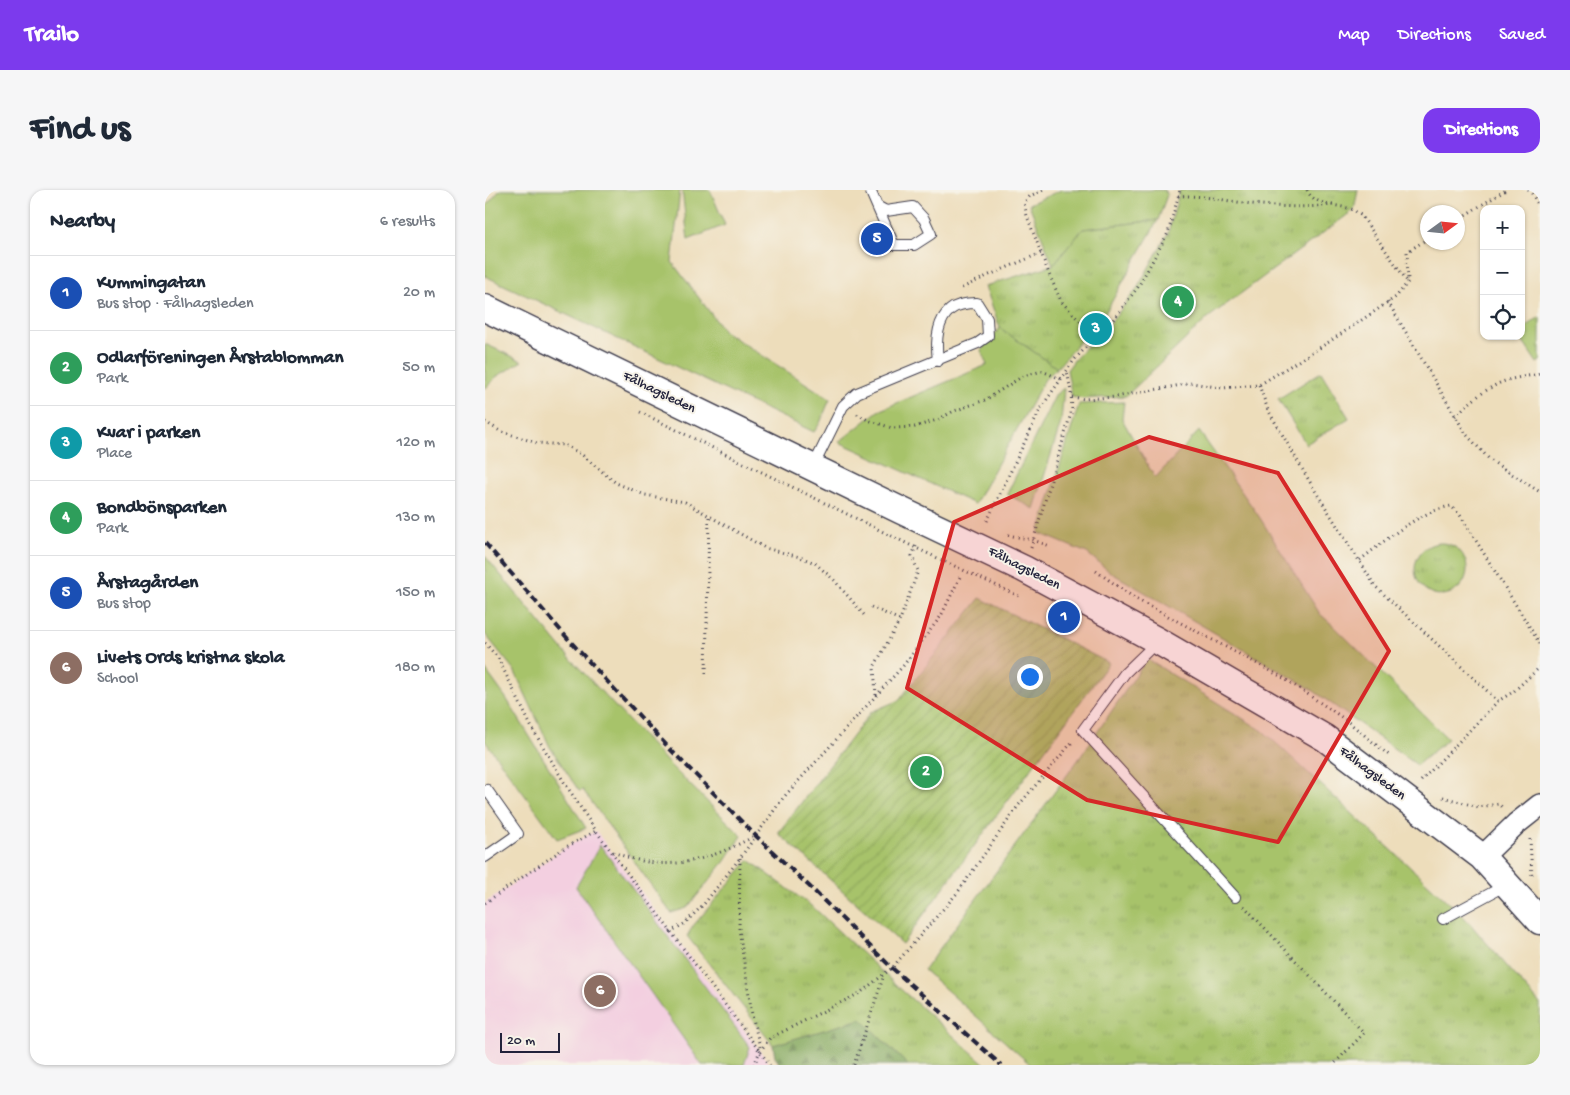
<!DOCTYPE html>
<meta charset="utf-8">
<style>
:root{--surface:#fff;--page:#f6f6f7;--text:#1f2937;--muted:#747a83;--line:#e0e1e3;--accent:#7c3aed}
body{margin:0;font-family:"Gochi Hand",sans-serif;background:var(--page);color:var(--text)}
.controls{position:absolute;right:15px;top:15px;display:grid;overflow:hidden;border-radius:10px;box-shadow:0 1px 4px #0004}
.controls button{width:45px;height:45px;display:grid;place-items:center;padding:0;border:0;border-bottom:1px solid var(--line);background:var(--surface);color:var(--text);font:25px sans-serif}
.compass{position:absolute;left:935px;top:15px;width:45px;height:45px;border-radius:50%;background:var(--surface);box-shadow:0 1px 4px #0004;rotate:75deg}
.scale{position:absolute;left:15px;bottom:12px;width:60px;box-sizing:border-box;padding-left:5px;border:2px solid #22223b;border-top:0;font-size:14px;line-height:18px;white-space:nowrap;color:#22223b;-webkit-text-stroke:4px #f7f3e8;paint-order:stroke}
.you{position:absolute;left:544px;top:486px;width:18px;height:18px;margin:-12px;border:4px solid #fff;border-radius:50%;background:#1a73e8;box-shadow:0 0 0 8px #1a73e833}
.badge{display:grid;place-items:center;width:32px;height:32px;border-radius:50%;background:var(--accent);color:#fff;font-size:16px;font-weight:700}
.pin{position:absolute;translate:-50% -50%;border:2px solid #fff;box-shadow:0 1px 5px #0006}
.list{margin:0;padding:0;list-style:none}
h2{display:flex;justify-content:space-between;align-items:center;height:65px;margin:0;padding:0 20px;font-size:21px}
h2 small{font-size:16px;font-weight:400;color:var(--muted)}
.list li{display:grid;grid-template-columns:32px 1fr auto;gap:15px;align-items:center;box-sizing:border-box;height:75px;padding:0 20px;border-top:1px solid var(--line)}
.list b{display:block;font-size:19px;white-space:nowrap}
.list p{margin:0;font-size:16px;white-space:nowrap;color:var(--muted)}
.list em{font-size:16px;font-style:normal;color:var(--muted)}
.icon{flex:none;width:28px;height:28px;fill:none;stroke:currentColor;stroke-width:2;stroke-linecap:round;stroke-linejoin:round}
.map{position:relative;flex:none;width:1055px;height:875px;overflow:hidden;border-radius:15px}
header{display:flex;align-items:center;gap:30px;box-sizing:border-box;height:70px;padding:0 25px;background:var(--accent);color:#fff}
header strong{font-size:24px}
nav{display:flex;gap:28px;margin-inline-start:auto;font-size:18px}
.intro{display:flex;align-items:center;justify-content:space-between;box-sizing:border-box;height:120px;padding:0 30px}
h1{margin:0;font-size:35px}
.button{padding:12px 22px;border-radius:15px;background:var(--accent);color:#fff;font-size:18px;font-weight:700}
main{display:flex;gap:30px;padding:0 30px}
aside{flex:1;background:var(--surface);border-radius:15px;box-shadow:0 1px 4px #0004}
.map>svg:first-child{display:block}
.built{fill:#f3cfe0}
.grass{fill:#a7c36a;stroke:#647252}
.forest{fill:url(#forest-firs);stroke:#54664c}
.park{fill:url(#park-tufts);stroke:#647252}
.garden{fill:url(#garden-furrows);stroke:#647252}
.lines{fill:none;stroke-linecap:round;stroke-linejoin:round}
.service-casing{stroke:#403e4e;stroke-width:12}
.minor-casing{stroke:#403e4e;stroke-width:24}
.tertiary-casing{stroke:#403e4e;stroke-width:29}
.path{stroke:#403e4e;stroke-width:3;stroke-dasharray:1 4;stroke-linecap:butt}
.service{stroke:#fff;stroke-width:10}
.minor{stroke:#fff;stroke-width:21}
.tertiary{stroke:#fff;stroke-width:26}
.rail{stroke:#22223b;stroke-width:4;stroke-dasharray:8 4;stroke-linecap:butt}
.marked{fill:#d62828;fill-opacity:0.2;stroke:#d62828;stroke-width:4;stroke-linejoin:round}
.labels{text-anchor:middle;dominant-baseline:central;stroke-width:4;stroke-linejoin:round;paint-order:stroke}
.street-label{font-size:14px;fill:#22223b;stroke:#f7f3e8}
</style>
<header>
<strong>Trailo</strong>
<nav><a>Map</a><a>Directions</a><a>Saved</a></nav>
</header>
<div class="intro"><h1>Find us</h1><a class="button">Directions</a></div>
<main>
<aside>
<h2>Nearby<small>6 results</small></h2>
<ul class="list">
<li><span class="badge" style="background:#1a4fb4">1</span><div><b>Kummingatan</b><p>Bus stop · Fålhagsleden</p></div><em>20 m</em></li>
<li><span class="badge" style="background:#2e9e5b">2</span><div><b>Odlarföreningen Årstablomman</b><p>Park</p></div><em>50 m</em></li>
<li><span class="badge" style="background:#0f9aa8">3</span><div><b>Kvar i parken</b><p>Place</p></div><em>120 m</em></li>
<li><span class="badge" style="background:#2e9e5b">4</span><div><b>Bondbönsparken</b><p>Park</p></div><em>130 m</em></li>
<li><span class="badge" style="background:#1a4fb4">5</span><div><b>Årstagården</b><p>Bus stop</p></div><em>150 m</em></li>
<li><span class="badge" style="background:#8d6e63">6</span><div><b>Livets Ords kristna skola</b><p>School</p></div><em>180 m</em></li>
</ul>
</aside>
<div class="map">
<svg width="1055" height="875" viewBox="0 0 1055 875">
<defs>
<pattern id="forest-firs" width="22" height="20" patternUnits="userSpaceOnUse" patternTransform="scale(1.25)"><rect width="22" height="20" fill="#85a95e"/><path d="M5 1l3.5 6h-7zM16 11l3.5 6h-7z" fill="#6c894f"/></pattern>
<pattern id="park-tufts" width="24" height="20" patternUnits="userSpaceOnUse" patternTransform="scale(1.25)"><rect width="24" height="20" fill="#a7c36a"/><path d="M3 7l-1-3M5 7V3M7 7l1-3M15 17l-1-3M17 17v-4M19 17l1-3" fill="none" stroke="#8fa75d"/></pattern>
<pattern id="garden-furrows" width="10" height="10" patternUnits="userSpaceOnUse" patternTransform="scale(1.25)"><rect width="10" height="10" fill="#a7c36a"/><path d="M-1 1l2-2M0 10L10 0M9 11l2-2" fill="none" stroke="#8fa75d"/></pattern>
</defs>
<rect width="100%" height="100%" fill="#f7f3e8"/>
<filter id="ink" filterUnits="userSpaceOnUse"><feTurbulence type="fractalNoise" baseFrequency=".02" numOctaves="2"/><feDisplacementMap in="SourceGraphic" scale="10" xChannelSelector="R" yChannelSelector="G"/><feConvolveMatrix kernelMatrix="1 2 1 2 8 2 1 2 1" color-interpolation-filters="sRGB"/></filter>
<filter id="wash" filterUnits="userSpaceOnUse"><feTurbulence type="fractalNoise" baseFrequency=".0096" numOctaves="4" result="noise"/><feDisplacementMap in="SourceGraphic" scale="20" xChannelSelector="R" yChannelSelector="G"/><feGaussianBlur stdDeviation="1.12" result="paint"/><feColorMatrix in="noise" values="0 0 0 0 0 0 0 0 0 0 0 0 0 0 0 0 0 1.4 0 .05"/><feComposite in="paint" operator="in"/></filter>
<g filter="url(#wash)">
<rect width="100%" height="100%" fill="#edddbb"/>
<path class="built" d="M111 641 275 861 285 875H0V713L81 657Z"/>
<g class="grass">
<path d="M15 0H195L187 72 239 141 345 209 335 233 329 242 0 86V17Z"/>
<path d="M197 0H225L240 35 203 50Z"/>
<path d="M576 0H679L682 5 673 30 598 39 568 75 544 14Z"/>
<path d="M515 138 572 178 560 189 490 314 354 252 393 221 502 175 496 160Z"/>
<path d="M0 154 37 171 11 187 0 199Z"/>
<path d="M579 198 576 232 549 319 522 304 571 204Z"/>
<path d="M639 212 637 229 670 288 714 241 775 328 835 424 850 437 963 549 932 575 826 499 625 382 602 363 554 343 594 214Z"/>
<path d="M0 366 83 466 185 575 257 646 240 671 202 718 186 723 98 600 94 601 65 557 29 480 0 444Z"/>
<path d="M0 479 21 508 101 638 72 649 0 551Z"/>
<path d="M115 655 265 857 259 875H217L91 697Z"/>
</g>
<path class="forest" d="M376 829 423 875H295L290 866 288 855Z"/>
<g class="park">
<path d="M695 0H873L869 20 724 127 641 206 599 209 587 207 582 180 590 169 610 148 625 134 653 97 683 43Z"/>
<path d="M673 30 618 127 599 146 572 178 515 138 500 96 568 75 598 39Z"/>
<path d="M1055 127V171L1052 173 1034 146H1036V139Z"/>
<path d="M836 182 864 228 821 254 793 209Z"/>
<circle cx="956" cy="379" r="26"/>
<path d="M662 469 778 541 979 727 1055 814V875H546L439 780 596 566Z"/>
<path d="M264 670 329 718 411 795 501 875H423L376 829 288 855 202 746 208 736Z"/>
</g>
<path class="garden" d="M495 408 624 473 417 754 293 643 386 522 414 510Z"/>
</g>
<g filter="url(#ink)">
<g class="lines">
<g class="service-casing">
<g id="service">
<path d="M385 0C393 18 401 37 409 55H429L446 44 439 29 428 17 401 21 392 16"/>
<path d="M328 277 358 216 372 203 493 153 503 146 502 129 492 113C483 113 472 114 465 120 451 132 451 155 453 171"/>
<path d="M672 452 640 483 598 540 750 707"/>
<path d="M0 601 2 600 33 644 0 667"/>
<path d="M958 729 1021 695"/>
</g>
</g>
<g class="minor-casing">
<path id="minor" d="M997 667 1031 634 1055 615"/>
</g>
<g class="tertiary-casing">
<path id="tertiary" d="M0 118 415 320 539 379 673 451 840 548 997 667 1055 731"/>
</g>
<g class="path">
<path d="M558 0 545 6 539 13 542 26 564 84 576 111 610 148"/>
<path d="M822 0C829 17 855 14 869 20 870 21 875 25 876 25L922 91"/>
<path d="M1043 0 1046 2 1055 18"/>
<path d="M0 6 6 0"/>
<path d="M693 6C716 5 737 10 759 13 790 17 817 18 848 15"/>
<path d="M972 30 1021 0"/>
<path d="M477 98 502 86 556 63"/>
<path d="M903 112 981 244 1005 270 1055 302"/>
<path d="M774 195 783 220 829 299 890 396 1013 511 1028 502 1055 477"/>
<path d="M587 207 599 209 630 207 707 193 737 198 774 195 844 152 911 107 923 92 922 62 942 49"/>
<path d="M155 222 431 358 536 407"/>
<path d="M372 224 383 230 407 238 430 237 452 230 469 221 500 210 538 186 557 181 576 189"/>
<path d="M970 226C985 212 1003 196 1023 190 1033 187 1045 186 1055 184"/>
<path d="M0 232 15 241 52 253 79 255 96 264 131 293 160 305 200 312 280 358 315 367 330 373 349 390 380 426"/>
<path d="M502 331 556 218 590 169 610 148 625 134 653 97 683 43 695 0"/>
<path d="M523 345 548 350 565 356"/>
<path d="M546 358 587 220 586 202 582 181"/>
<path d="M875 370C903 349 931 323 966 316L975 325 1055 454"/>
<path d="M611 381 651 409 797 487 861 530 906 567"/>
<path d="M386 417 415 430"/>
<path d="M0 453 13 468 47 538 79 592 111 641 285 875"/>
<path d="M221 483 224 327"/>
<path d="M391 505 389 477 415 430 433 381 427 366 431 356"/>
<path d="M936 591 1013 511"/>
<path d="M958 607 993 617 1014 614 1018 618"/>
<path d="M1045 649 1047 686 1046 687"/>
<path d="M128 662C182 684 220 672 270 646"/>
<path d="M255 668 254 739 267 825 275 857"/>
<path d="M0 713 81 657 111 641"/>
<path d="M759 716 879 843 848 875"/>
<path d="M185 742 199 734 219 714 255 668 298 608 418 476 456 426 476 385"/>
<path d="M269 875 275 861 285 848 375 803 407 778 473 702 533 616 589 550"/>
<path d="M369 875 399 785"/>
</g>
<use href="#service" class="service"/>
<use href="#minor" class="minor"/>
<use href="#tertiary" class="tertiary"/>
<path class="rail" d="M0 353 84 450 185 559 271 646 324 696 407 778 516 875"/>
</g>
</g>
<path class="marked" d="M664 247 793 283 904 461 793 652 602 610 422 498 469 332Z"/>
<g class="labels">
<g class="street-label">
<text transform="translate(174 203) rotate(26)">Fålhagsleden</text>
<text transform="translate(539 379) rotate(27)">Fålhagsleden</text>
<text transform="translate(887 584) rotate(37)">Fålhagsleden</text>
</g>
</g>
</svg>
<div class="controls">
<button>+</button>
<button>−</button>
<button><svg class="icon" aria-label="locate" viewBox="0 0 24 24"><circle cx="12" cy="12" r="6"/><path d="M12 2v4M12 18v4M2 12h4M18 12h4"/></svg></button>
</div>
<svg class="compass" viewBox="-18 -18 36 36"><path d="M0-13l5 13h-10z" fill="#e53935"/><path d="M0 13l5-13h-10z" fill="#747a83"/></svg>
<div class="scale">20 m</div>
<div class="you"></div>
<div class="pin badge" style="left:579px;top:427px;background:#1a4fb4">1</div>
<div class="pin badge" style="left:441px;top:582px;background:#2e9e5b">2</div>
<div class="pin badge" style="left:611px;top:139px;background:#0f9aa8">3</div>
<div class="pin badge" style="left:693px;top:112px;background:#2e9e5b">4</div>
<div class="pin badge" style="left:392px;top:49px;background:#1a4fb4">5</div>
<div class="pin badge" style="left:115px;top:801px;background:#8d6e63">6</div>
</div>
</main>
